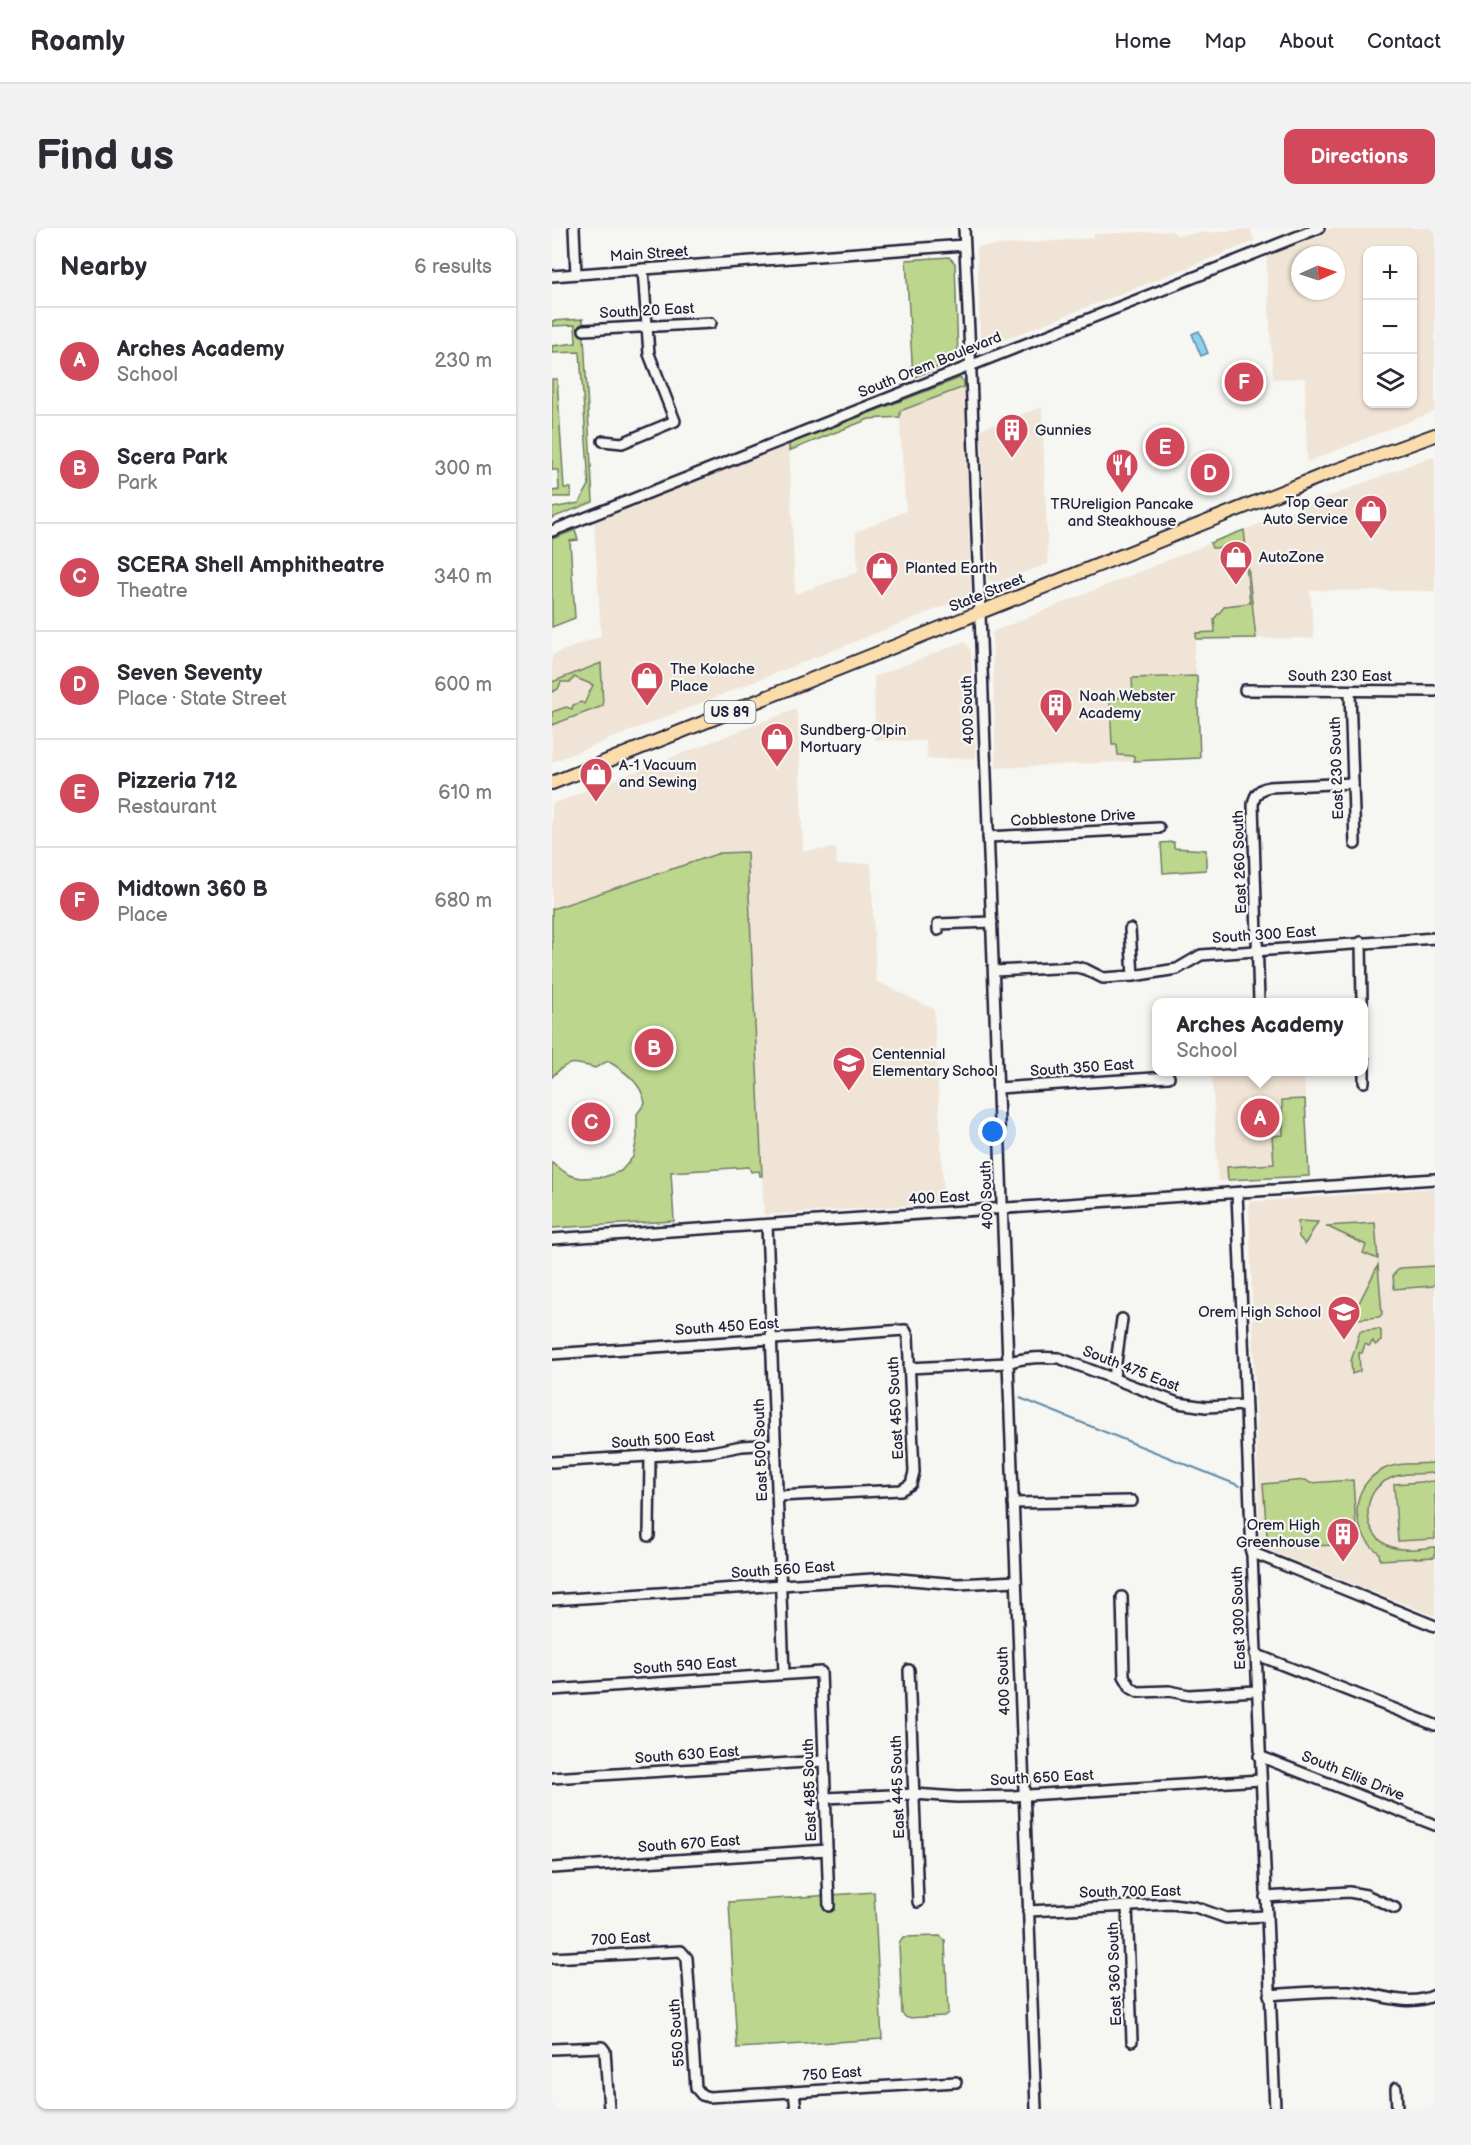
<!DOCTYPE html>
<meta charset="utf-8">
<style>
:root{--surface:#fff;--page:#f2f2f3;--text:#2b2b33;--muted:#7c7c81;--line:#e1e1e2;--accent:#d1495b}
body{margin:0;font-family:"Balsamiq Sans",sans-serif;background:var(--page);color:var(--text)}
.controls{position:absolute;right:18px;top:18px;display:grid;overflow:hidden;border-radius:12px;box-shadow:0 2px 4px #0004}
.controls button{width:54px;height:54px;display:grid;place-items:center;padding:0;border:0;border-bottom:2px solid var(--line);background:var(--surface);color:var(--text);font:30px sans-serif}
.compass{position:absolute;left:739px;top:18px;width:54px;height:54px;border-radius:50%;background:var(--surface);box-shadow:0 2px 4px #0004;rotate:87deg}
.you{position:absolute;left:441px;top:904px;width:21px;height:21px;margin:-15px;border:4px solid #fff;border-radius:50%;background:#1a73e8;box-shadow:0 0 0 9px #1a73e833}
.badge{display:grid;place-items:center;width:39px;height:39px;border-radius:50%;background:var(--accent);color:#fff;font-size:20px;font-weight:700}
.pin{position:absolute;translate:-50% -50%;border:3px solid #fff;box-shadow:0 2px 6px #0006}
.popup{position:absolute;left:600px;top:770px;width:216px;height:78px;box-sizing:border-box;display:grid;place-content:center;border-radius:12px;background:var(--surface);filter:drop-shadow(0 2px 4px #0005);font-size:20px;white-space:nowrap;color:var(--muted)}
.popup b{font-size:22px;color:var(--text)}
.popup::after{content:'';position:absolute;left:50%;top:100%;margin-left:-12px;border:12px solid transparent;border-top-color:var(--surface)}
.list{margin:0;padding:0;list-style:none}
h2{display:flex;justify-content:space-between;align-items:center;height:78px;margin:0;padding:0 24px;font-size:26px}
h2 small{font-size:20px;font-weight:400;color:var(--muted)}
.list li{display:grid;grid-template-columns:39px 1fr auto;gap:18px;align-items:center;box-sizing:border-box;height:108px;padding:0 24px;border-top:2px solid var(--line)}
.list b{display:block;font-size:22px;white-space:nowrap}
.list p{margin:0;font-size:20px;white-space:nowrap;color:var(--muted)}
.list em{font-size:20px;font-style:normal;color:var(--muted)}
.icon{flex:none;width:33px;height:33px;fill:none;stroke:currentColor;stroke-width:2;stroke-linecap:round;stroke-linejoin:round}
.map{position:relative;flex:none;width:883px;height:1881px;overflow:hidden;border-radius:12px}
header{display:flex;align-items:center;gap:36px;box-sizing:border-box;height:84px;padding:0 30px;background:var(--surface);border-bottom:2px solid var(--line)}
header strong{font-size:28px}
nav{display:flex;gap:33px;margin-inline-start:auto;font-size:21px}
.intro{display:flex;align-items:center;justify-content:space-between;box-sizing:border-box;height:144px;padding:0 36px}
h1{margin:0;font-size:42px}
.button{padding:15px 27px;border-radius:12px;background:var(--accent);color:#fff;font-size:21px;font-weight:700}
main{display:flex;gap:36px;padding:0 36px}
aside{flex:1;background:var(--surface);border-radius:12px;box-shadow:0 2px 4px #0004}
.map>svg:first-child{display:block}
.built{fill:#f0e4d6;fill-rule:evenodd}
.green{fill:#bcd68d;stroke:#6f7c64;stroke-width:1.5}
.water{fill:#8dd0ee;stroke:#628aa6;stroke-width:1.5}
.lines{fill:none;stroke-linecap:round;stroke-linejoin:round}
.stream{stroke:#628aa6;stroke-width:2}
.minor-casing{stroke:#22223b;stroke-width:14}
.major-casing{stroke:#22223b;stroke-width:16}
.minor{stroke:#f6f6f2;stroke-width:9}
.major{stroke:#faddab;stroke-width:12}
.labels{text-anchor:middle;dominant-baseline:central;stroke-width:4.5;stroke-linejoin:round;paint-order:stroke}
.shield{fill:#f6f6f2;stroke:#626272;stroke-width:1.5}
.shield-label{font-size:14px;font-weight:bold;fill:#22223b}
.street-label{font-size:15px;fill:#22223b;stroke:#f6f6f2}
.poi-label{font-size:15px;fill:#22223b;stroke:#f6f6f2;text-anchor:start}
</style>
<header>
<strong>Roamly</strong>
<nav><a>Home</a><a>Map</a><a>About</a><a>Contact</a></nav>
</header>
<div class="intro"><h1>Find us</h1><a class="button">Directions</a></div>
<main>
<aside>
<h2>Nearby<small>6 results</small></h2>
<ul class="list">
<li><span class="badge">A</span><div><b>Arches Academy</b><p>School</p></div><em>230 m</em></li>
<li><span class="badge">B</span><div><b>Scera Park</b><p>Park</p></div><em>300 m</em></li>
<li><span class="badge">C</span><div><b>SCERA Shell Amphitheatre</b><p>Theatre</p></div><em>340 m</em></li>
<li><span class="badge">D</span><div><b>Seven Seventy</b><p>Place · State Street</p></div><em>600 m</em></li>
<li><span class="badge">E</span><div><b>Pizzeria 712</b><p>Restaurant</p></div><em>610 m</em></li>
<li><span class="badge">F</span><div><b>Midtown 360 B</b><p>Place</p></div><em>680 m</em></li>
</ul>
</aside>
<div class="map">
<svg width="883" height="1881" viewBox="0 0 883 1881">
<rect width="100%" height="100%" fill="#f6f6f2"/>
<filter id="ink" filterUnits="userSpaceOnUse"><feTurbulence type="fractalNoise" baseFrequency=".0167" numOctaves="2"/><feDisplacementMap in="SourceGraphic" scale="12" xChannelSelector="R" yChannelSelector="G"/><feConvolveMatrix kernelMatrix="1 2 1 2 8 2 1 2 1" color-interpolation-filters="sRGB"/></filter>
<g filter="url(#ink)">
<g class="built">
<path d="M780 0H883V183L755 234 753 150 721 151 714 26ZM816 22H860V176H816ZM748 27H784V63H748Z"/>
<path d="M698 1 703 13 449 113 438 116 431 113 428 107 425 19 540 10 542 6 620 3 624 7Z"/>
<path d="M412 159 419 364 415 369 0 534V427L49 408 42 293 237 216 243 366 306 344 304 304 354 283 347 183Z"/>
<path d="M490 179 496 336 445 354 438 353 436 350 429 201Z"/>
<path d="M878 229 883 230V363L758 362 762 410 644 411 641 428 645 448 648 530 444 540 440 404 641 322Z"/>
<path d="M411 414 415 416 419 422 424 530 375 531 374 513 323 512 322 449Z"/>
<path d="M244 481 246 493 251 623 284 620 285 637 319 635 324 753 382 781 392 975 212 987 195 624 168 625 0 681V576Z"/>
<path d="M660 844H752L757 948 666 953Z"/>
<path d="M883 960V1388L708 1319 697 974Z"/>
</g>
<g class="green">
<path d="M397 29 403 35 406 129 401 133 361 150 354 32Z"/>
<path d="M31 91 41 274 0 290V280L27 275 37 257 28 124 0 125V118L24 115 23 97 0 98V93Z"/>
<path d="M408 150 412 153V159L348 183V189L317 191 237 223V216Z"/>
<path d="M0 151H5L12 260H19V269H0V263L7 262 6 242H0Z"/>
<path d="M23 302 26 312 18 313 23 390 0 399V311Z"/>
<path d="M692 302 704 410 644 411V405L663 404 662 391 673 378 698 375 692 319 660 320 658 315Z"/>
<path d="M49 435 51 478 0 497V484L14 479 20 481 21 477 29 474 32 476 41 457 22 449 19 454H9L6 461 0 464V454Z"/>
<path d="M645 448 648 530 582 533V528L566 527 565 517H560L558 470 581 469 580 450Z"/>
<path d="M622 614V620L654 622V642L611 645 609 615Z"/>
<path d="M195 624 210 948H208L207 943 199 944 197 939 119 944 122 993 0 1000V935L17 947 29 950 52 949 69 943 81 929 85 910V886L93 875C90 855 72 843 56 833L43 840C22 834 16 831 0 849V681L168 625Z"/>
<path d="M753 871 757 948 676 952 675 939 722 936 720 908 731 907 730 872Z"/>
<path d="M746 993 766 994 753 1016 747 1009Z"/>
<path d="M823 995 826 1031 811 1025 814 1017 774 998Z"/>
<path d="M826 1037 830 1086 827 1089 806 1091V1077Z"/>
<path d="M883 1038V1056L881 1058 842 1061 841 1047 848 1040Z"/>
<path d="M827 1101 829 1103V1113L823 1117 821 1113 817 1118 813 1116 810 1125H807L808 1143 800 1146 799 1133 808 1103Z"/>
<path d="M883 1235V1245C869 1246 850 1244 837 1251 809 1263 809 1305 837 1318 850 1324 869 1320 883 1319V1329L828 1332 827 1325C798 1303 796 1258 832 1241 847 1234 867 1236 883 1235Z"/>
<path d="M754 1252 758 1255 801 1252 805 1316 716 1320 711 1256Z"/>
<path d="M883 1253V1311L846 1313 842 1256Z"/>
<path d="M322 1664 330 1811 185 1820 177 1674Z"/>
<path d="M388 1708 393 1712 396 1785 392 1788 355 1790 350 1786 347 1715 351 1709Z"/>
</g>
<path class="water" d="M647 103 656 125 649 128 640 106Z"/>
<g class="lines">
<path class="stream" d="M468 1170 688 1258"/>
<g class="minor-casing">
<g id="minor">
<path d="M22 0 24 46"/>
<path d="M412 0 419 146 484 1881"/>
<path d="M0 48 412 17"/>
<path d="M32 102 159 95"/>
<path d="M51 213 70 215 123 193 97 126 91 41"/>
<path d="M0 303 767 0"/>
<path d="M693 462 883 463"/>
<path d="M798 464 803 616"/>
<path d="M436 609 607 600"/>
<path d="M578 701 581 748"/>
<path d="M386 702V696L440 694"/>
<path d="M809 714 810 774"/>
<path d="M442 743 524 739 533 741 551 750 581 748 625 741 649 727 883 710"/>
<path d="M707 774 701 576C703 566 707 561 717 559L801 555"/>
<path d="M812 833V854"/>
<path d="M446 860 617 849"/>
<path d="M685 965 723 1881"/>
<path d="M215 997 232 1446"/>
<path d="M0 1011 883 951"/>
<path d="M0 1126 353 1102 356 1108 362 1244 359 1256 349 1262 226 1268"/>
<path d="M357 1140 455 1135C472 1129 490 1129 507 1130L626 1175 654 1179 693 1177"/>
<path d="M562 1149 570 1091"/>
<path d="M0 1234 159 1224 190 1218 224 1216"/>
<path d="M461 1275 580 1273"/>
<path d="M97 1308 98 1228"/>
<path d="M699 1324 883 1398"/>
<path d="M570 1369 572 1448 579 1460 586 1464 617 1463 637 1467 704 1463"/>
<path d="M0 1372 336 1350 406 1356 464 1353"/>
<path d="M703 1426 883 1497"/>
<path d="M357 1442 366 1674"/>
<path d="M0 1462 269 1444 277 1678"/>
<path d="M707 1528 883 1597"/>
<path d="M0 1550 271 1533"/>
<path d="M273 1570 362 1566 405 1569 461 1568 708 1552"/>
<path d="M0 1640 275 1622"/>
<path d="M713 1669 797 1664 814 1667 843 1680"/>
<path d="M575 1678 580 1813"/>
<path d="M476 1683 620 1676 643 1679 674 1690 714 1688"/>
<path d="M0 1730 129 1723 135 1730 144 1860 150 1867 157 1869 404 1854"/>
<path d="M717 1767C743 1765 770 1763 796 1763 826 1764 854 1781 883 1767"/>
<path d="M0 1821 50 1819 53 1823 57 1881"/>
<path d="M844 1860 845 1881"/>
<path d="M242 1864 244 1881"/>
</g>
</g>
<g class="major-casing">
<path id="major" d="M0 555 777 245 883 207"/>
</g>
<use href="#minor" class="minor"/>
<use href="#major" class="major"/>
</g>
</g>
<defs>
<g id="building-pin" transform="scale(1.725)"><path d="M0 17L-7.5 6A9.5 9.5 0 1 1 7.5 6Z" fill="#d1495b" stroke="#f6f6f2"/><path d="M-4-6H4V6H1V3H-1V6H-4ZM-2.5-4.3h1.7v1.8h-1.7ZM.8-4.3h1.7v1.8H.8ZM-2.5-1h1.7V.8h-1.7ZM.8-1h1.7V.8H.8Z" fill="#fff"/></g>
<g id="restaurant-pin" transform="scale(1.725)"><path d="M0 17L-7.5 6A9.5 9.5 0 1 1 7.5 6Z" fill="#d1495b" stroke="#f6f6f2"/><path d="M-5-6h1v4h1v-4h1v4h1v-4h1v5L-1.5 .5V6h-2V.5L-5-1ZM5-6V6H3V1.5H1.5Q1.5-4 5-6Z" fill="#fff"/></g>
<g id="shop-pin" transform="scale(1.725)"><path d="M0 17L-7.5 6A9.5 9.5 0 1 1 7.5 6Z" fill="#d1495b" stroke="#f6f6f2"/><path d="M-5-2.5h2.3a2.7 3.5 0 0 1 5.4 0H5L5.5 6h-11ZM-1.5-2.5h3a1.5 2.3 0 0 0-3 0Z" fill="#fff"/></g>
<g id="school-pin" transform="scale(1.725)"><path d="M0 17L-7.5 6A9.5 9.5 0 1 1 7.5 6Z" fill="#d1495b" stroke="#f6f6f2"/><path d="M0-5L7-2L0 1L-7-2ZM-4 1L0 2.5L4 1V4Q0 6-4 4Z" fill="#fff"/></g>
</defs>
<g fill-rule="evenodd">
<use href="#building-pin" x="460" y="202"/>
<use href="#restaurant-pin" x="570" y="237"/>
<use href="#shop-pin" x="819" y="283"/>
<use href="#shop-pin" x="684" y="329"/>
<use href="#shop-pin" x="330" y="340"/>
<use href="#shop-pin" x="95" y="450"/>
<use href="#building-pin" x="504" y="477"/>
<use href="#shop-pin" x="225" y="511"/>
<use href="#shop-pin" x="44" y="546"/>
<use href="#school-pin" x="297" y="835"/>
<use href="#school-pin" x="792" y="1084"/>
<use href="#building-pin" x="791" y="1306"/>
</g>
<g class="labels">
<rect class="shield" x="152.5" y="473" width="51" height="22" rx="4.5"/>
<g class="shield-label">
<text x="178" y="484">US 89</text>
</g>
<g class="street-label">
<text transform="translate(97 26) rotate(-4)">Main Street</text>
<text transform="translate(95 83) rotate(-3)">South 20 East</text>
<text transform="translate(378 137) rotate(-22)">South Orem Boulevard</text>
<text transform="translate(435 365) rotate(-22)">State Street</text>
<text x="788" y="448">South 230 East</text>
<text transform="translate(416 482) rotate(-92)">400 South</text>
<text transform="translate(785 540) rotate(-92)">East 230 South</text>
<text transform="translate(521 590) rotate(-3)">Cobblestone Drive</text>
<text transform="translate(688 634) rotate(-92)">East 260 South</text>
<text transform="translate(712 707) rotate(-4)">South 300 East</text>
<text transform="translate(530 840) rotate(-4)">South 350 East</text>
<text transform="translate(435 967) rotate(-92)">400 South</text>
<text transform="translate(387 970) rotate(-3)">400 East</text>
<text transform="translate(175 1099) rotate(-4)">South 450 East</text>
<text transform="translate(579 1141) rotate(21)">South 475 East</text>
<text transform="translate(344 1180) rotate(-93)">East 450 South</text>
<text transform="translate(111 1212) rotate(-4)">South 500 East</text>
<text transform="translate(209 1222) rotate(-92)">East 500 South</text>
<text transform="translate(231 1342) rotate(-4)">South 560 East</text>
<text transform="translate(687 1390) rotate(-92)">East 300 South</text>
<text transform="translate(133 1438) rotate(-4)">South 590 East</text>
<text transform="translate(452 1453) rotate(-92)">400 South</text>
<text transform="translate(135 1527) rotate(-4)">South 630 East</text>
<text transform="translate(801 1548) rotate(22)">South Ellis Drive</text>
<text transform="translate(490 1550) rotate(-3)">South 650 East</text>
<text transform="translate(346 1559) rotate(-92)">East 445 South</text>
<text transform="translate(258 1562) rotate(-92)">East 485 South</text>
<text transform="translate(137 1616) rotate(-4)">South 670 East</text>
<text transform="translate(578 1664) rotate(-1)">South 700 East</text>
<text transform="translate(69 1711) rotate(-3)">700 East</text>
<text transform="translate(563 1746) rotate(-92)">East 360 South</text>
<text transform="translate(125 1805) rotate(-94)">550 South</text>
<text transform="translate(280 1846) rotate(-4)">750 East</text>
</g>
<g class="poi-label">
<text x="483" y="202">Gunnies</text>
<text x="796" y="274" text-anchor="end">Top Gear<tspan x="796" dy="17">Auto Service</tspan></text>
<text x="570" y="276" text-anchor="middle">TRUreligion Pancake<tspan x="570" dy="17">and Steakhouse</tspan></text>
<text x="707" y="329">AutoZone</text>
<text x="353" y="340">Planted Earth</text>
<text x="118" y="441">The Kolache<tspan x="118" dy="17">Place</tspan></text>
<text x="527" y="468">Noah Webster<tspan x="527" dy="17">Academy</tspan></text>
<text x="248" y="502">Sundberg-Olpin<tspan x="248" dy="17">Mortuary</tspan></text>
<text x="67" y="537">A-1 Vacuum<tspan x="67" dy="17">and Sewing</tspan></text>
<text x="320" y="826">Centennial<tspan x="320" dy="17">Elementary School</tspan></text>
<text x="769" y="1084" text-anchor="end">Orem High School</text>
<text x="768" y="1297" text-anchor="end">Orem High<tspan x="768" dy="17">Greenhouse</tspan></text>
</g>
</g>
</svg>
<div class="controls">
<button>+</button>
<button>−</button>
<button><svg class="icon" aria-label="layers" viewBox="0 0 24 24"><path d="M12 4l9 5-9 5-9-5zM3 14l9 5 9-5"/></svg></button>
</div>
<svg class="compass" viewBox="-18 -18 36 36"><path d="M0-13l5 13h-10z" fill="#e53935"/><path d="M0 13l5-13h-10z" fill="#7c7c81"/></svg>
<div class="you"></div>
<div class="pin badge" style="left:708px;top:890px">A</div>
<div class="popup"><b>Arches Academy</b>School</div>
<div class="pin badge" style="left:102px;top:820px">B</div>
<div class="pin badge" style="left:39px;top:894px">C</div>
<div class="pin badge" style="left:658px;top:245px">D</div>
<div class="pin badge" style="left:613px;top:219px">E</div>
<div class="pin badge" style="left:692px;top:154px">F</div>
</div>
</main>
